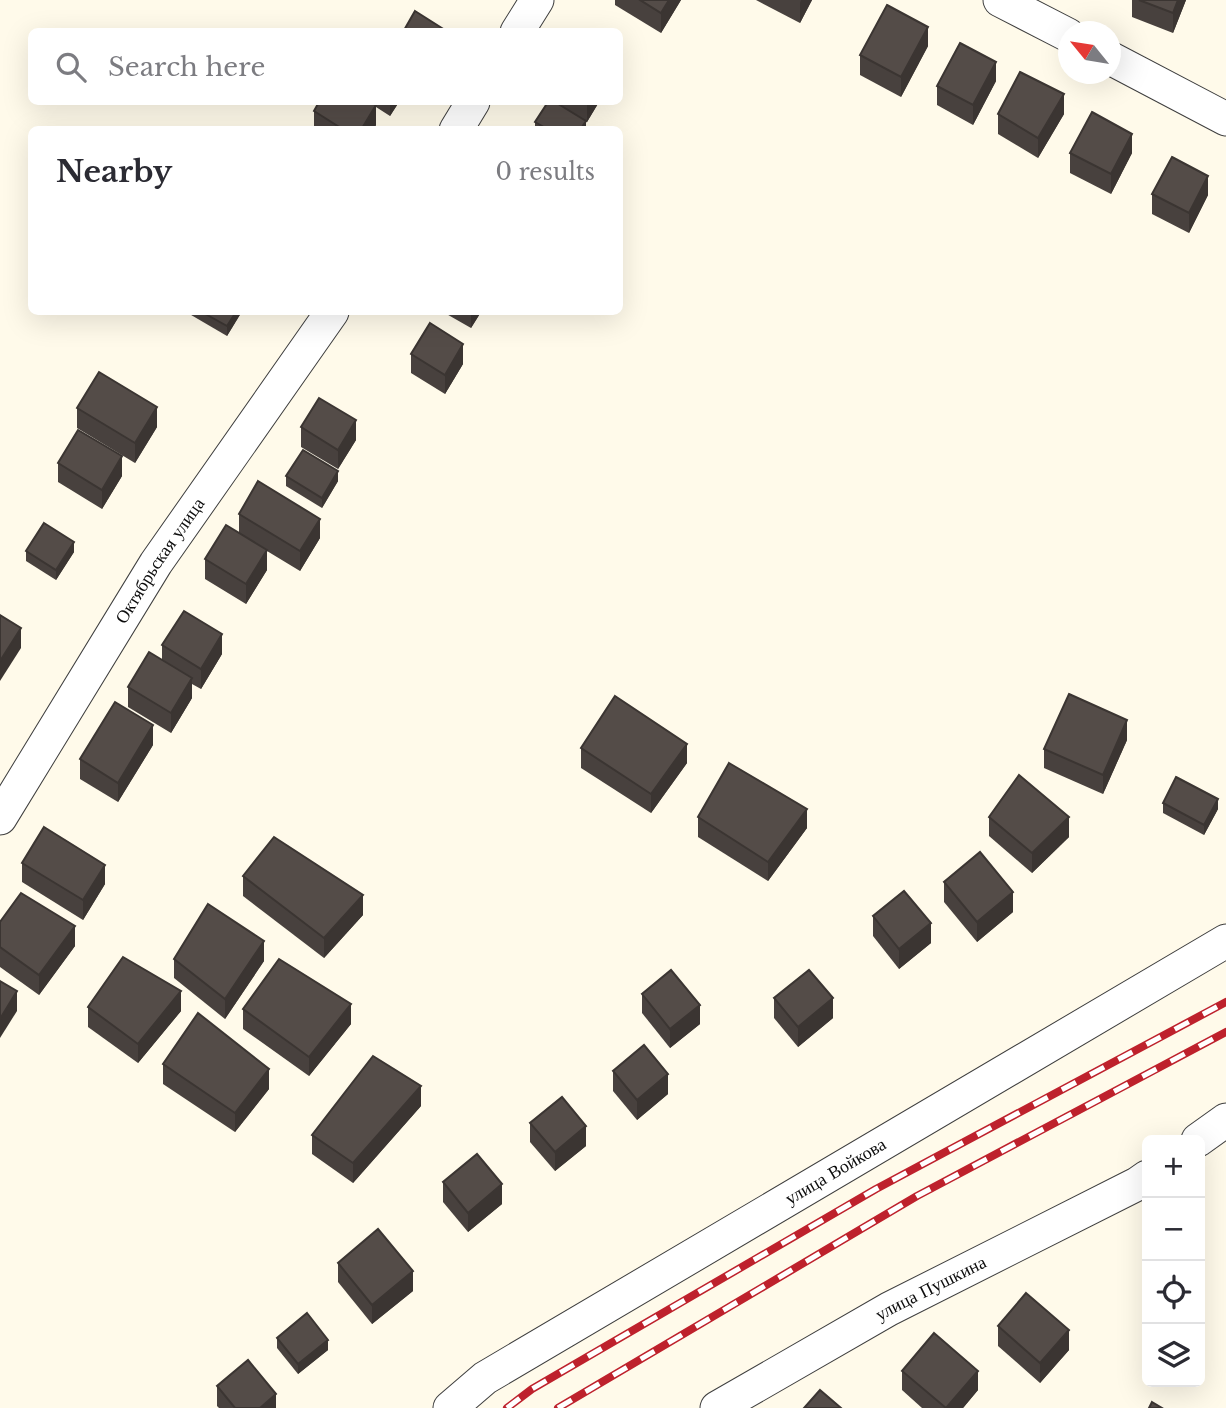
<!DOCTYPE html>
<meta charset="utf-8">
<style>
:root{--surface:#fff;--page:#f7f7f7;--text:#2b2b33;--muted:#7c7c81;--line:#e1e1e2}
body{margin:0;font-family:"Libre Baskerville",serif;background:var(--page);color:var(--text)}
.controls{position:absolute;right:21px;bottom:21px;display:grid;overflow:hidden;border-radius:10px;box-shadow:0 7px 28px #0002}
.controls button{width:63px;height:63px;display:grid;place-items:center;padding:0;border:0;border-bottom:2px solid var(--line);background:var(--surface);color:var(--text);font:35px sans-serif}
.compass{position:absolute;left:1058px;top:21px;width:63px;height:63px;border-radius:50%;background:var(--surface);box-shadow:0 7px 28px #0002;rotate:300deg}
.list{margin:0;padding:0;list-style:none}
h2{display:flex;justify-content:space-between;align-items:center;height:91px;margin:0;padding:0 28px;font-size:30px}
h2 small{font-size:23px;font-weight:400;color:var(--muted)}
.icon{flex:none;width:38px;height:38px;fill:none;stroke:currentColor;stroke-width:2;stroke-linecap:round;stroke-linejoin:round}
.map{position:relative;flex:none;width:1226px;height:1408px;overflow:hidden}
.search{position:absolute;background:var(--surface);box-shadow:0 7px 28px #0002;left:28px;top:28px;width:595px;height:77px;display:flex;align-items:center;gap:18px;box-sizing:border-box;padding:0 24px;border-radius:10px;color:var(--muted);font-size:26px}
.panel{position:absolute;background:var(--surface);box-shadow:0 7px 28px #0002;left:28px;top:126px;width:595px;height:189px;border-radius:10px}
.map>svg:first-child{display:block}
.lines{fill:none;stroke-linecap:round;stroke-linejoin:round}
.minor-casing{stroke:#3f3f3f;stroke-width:35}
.minor{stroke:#fff;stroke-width:33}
.rail-casing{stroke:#be212c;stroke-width:8}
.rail{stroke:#fff;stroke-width:5;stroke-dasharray:16;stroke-linecap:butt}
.wall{fill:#48413e}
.shaded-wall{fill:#3b3532}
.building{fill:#544c48;stroke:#3b3532;stroke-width:2}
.labels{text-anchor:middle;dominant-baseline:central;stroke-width:7;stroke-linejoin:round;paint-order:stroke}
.street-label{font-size:18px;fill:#0c0c0c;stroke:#fff}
</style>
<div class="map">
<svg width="1226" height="1408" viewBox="0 0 1226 1408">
<rect width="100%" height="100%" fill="#fffaea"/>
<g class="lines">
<g class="minor-casing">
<g id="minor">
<path d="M1000 0 1068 35"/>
<path d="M517 32 537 0"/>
<path d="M1110 58 1226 119"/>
<path d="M456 130 473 102"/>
<path id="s1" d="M0 818 156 563 332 312"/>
<path d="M1198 1140 1226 1120"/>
<path id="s2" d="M450 1408 485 1378 1226 941"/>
<path id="s3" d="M717 1408 889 1309 1137 1184 1147 1177"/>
</g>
</g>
<use href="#minor" class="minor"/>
<g class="rail-casing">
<g id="rail">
<path d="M507 1408 532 1389 876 1189 1226 1002"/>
<path d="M558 1408 917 1196 1226 1032"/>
</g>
</g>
<use href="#rail" class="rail"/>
</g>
<g class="wall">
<path d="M615 0H681L661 33 615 5Z"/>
<path d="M756 0H812L800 23Z"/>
<path d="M1132 0H1186L1173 33 1132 17Z"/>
<path d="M928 46 901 97 860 75V55Z"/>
<path d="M996 81 973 125 937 105V86Z"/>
<path d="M319 102H399L390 116 376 107V125L373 130H314V111Z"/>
<path d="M548 102H599L587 122H586V130H535V122Z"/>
<path d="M998 114H1064L1038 158 998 134Z"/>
<path d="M1070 153H1132L1111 194 1070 173Z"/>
<path d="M1152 194 1208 195 1189 233 1152 214Z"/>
<path d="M186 312H241V313L227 336Z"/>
<path d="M443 312H481L471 328Z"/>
<path d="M411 354 463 364 445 394 411 373Z"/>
<path d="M77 408 157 427 135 463 77 428Z"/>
<path d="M301 427 356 440 338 469 301 447Z"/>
<path d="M58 463 122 476 102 509 58 482Z"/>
<path d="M286 476 338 481 322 508 286 486Z"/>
<path d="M239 514 320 538 300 571 267 551V570L246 604 205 579V559L239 533Z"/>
<path d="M26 551 74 552 56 580 26 561Z"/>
<path d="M162 645 222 654 201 689 192 684V698L171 733 128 707V687L162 660Z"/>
<path d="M1127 740 1103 794 1044 768V749Z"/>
<path d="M153 745 118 802 80 779V759Z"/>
<path d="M581 748 687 763 651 813 581 768Z"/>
<path d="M1163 803 1218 809 1204 835 1163 813Z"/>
<path d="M698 817 807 828 768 881 698 837Z"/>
<path d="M989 817 1069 837 1032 873 989 836Z"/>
<path d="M22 863 105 884 83 920 22 882Z"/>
<path d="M243 876 363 915 324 958 243 896Z"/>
<path d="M944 882 1013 912 977 942 944 902Z"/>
<path d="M873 916 931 943 899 969 873 936Z"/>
<path d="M0 922 75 946 39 995 0 967Z"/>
<path d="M174 959 264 961 225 1019 174 978Z"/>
<path d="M642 994 700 1024 670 1048 642 1013Z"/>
<path d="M774 998 833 1018 798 1047 774 1018Z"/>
<path d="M88 1007 181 1011 138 1063 88 1027Z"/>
<path d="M243 1009 351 1024 309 1076 243 1029Z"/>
<path d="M163 1064 269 1089 235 1132 163 1084Z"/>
<path d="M613 1071 668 1094 637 1120 613 1091Z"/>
<path d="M421 1106 353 1183 312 1154V1135Z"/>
<path d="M530 1123 586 1146 555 1171 530 1142Z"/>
<path d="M443 1182 502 1204 468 1232 443 1202Z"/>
<path d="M338 1263 413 1291 372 1324 338 1282Z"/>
<path d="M998 1326 1069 1350 1040 1383 998 1346Z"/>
<path d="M277 1338 328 1350 298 1374 277 1348Z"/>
<path d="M902 1371 978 1390 963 1408H922L902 1390Z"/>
<path d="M217 1386 276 1408H219L217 1406Z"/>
</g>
<g class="shaded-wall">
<path d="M669 0H681L661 33V13Z"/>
<path d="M801 0H812L800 23V3Z"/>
<path d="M1178 0H1186L1173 33V13Z"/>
<path d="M928 27V46L901 97V77Z"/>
<path d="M996 62V81L973 125V105Z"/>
<path d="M1064 94V114L1038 158V138Z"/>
<path d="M390 102H399L390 116Z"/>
<path d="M587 102H599L587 122Z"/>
<path d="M376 105V125L373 130H361Z"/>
<path d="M586 121V130H580Z"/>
<path d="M1132 134V153L1111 194V174Z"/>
<path d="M1208 176V195L1189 233V213Z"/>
<path d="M236 312H241V313L227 336V326Z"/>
<path d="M471 312H481L471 328Z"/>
<path d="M463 344V364L445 394V375Z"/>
<path d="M157 407V427L135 463V443Z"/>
<path d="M356 420V440L338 469V450Z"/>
<path d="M122 456V476L102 509V490Z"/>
<path d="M338 471V481L322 508V498Z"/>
<path d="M320 519V538L300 571V551Z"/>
<path d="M74 542V552L56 580V570Z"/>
<path d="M267 550V570L246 604V584Z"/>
<path d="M21 628V648L0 681V661Z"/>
<path d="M222 634V654L201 689V669Z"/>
<path d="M192 678V698L171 733V713Z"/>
<path d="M1127 720V740L1103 794V775Z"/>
<path d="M153 725V745L118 802V783Z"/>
<path d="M687 744V763L651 813V794Z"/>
<path d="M1218 799V809L1204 835V825Z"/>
<path d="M807 809V828L768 881V862Z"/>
<path d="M1069 817V837L1032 873V853Z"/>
<path d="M105 865V884L83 920V900Z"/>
<path d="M1013 892V912L977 942V922Z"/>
<path d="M363 895V915L324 958V938Z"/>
<path d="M931 923V943L899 969V949Z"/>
<path d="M75 926V946L39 995V975Z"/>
<path d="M264 941V961L225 1019V999Z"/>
<path d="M17 991V1011L0 1038V1019Z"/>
<path d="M181 991V1011L138 1063V1044Z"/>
<path d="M833 998V1018L798 1047V1027Z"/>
<path d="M351 1004V1024L309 1076V1057Z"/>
<path d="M700 1005V1024L670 1048V1029Z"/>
<path d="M269 1069V1089L235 1132V1113Z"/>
<path d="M668 1074V1094L637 1120V1100Z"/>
<path d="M421 1086V1106L353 1183V1163Z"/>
<path d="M586 1126V1146L555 1171V1152Z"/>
<path d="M502 1184V1204L468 1232V1213Z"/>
<path d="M413 1271V1291L372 1324V1305Z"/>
<path d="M1069 1330V1350L1040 1383V1363Z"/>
<path d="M328 1340V1350L298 1374V1364Z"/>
<path d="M978 1371V1390L963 1408H946Z"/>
<path d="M276 1394V1408H260Z"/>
</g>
<g class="building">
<path d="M640 0H669L661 13Z"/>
<path d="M1139 0H1178L1173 13Z"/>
<path d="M887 5 928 27 901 77 860 55Z"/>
<path d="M415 11 448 32H403Z"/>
<path d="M960 43 996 62 973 105 937 86Z"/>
<path d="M1020 72 1064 94 1038 138 998 114Z"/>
<path d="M319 102H369L376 105 361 130H344L314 111Z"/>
<path d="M548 102H555L586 121 580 130H549L535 122Z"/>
<path d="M1092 112 1132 134 1111 174 1070 153Z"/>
<path d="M1172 157 1208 176 1189 213 1152 194Z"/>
<path d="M202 312H236L227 326Z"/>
<path d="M430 323 463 344 445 375 411 354Z"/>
<path d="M99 372 157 407 135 443 77 408Z"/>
<path d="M319 398 356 420 338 450 301 427Z"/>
<path d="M78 430 122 456 102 490 58 463Z"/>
<path d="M303 450 338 471 322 498 286 476Z"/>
<path d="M258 481 320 519 300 551 239 514Z"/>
<path d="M44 523 74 542 56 570 26 551Z"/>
<path d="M226 525 267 550 246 584 205 559Z"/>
<path d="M184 611 222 634 201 669 162 645Z"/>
<path d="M0 615 21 628 0 661Z"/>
<path d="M149 652 192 678 171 713 128 687Z"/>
<path d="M1069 694 1127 720 1103 775 1044 749Z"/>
<path d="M615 696 687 744 651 794 581 748Z"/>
<path d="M115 702 153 725 118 783 80 759Z"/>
<path d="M729 763 807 809 768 862 698 817Z"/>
<path d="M1019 775 1069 817 1032 853 989 817Z"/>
<path d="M1176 777 1218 799 1204 825 1163 803Z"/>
<path d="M44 827 105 865 83 900 22 863Z"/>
<path d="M274 837 363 895 324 938 243 876Z"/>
<path d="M980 852 1013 892 977 922 944 882Z"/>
<path d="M904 891 931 923 899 949 873 916Z"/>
<path d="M21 893 75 926 39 975 0 947V922Z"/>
<path d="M208 904 264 941 225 999 174 959Z"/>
<path d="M123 957 181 991 138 1044 88 1007Z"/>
<path d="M279 959 351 1004 309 1057 243 1009Z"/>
<path d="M671 970 700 1005 670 1029 642 994Z"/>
<path d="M809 970 833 998 798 1027 774 998Z"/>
<path d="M0 981 17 991 0 1019Z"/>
<path d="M198 1013 269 1069 235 1113 163 1064Z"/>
<path d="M644 1045 668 1074 637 1100 613 1071Z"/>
<path d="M373 1056 421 1086 353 1163 312 1135Z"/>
<path d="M562 1097 586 1126 555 1152 530 1123Z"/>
<path d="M477 1154 502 1184 468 1213 443 1182Z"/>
<path d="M378 1229 413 1271 372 1305 338 1263Z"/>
<path d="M1026 1293 1069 1330 1040 1363 998 1326Z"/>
<path d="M307 1313 328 1340 298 1364 277 1338Z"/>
<path d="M934 1333 978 1371 946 1408 902 1371Z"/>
<path d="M248 1360 276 1394 260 1408H235L217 1386Z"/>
<path d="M820 1390 841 1408H804Z"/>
<path d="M1152 1402 1162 1408H1149Z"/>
</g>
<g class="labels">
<g class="street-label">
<text stroke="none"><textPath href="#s1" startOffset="303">Октябрьская улица</textPath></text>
<text stroke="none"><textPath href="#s2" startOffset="453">улица Войкова</textPath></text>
<text stroke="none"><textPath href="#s3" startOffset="245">улица Пушкина</textPath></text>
</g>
</g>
</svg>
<div class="controls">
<button>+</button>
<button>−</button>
<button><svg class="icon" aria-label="locate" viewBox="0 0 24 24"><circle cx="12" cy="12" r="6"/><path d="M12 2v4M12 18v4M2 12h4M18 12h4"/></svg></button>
<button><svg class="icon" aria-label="layers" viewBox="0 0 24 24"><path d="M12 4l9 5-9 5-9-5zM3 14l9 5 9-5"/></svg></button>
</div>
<svg class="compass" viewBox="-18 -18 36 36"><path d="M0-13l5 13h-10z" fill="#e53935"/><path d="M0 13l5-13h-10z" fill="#7c7c81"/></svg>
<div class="search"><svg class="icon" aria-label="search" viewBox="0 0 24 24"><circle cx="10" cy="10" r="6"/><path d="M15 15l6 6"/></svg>Search here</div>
<section class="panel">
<h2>Nearby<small>0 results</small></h2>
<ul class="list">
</ul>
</section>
</div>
